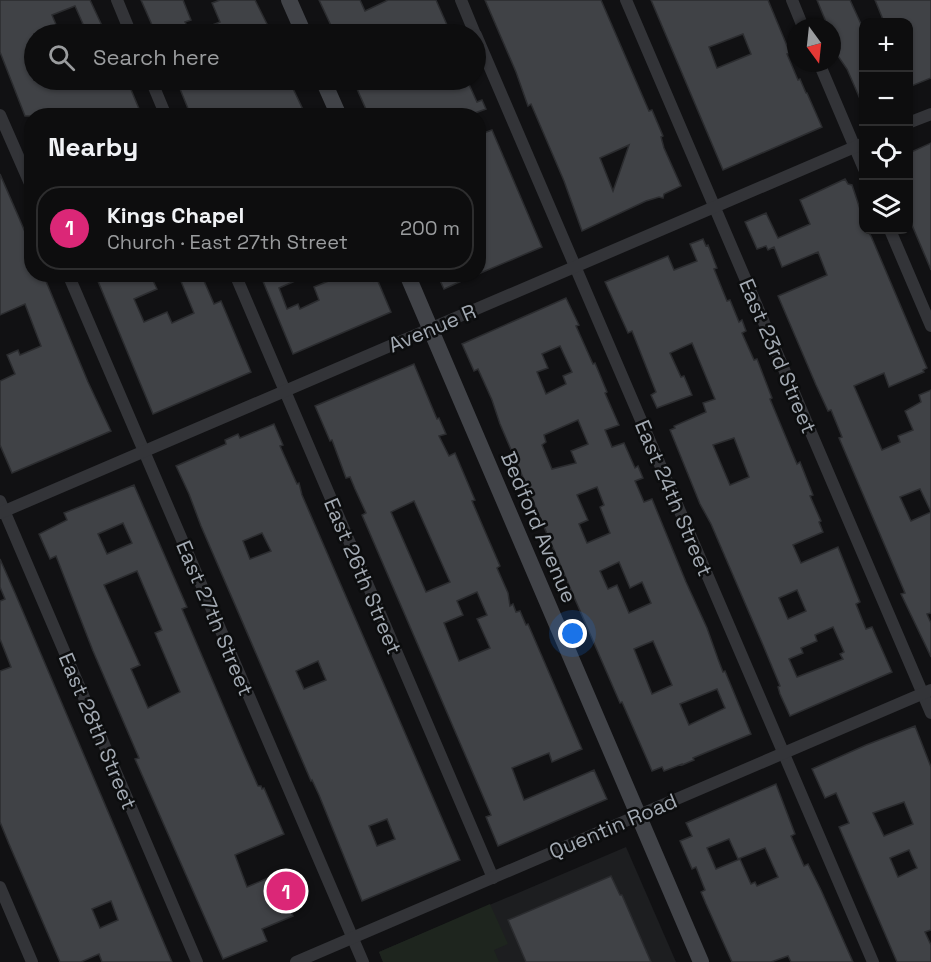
<!DOCTYPE html>
<meta charset="utf-8">
<style>
:root{--surface:#0d0d0e;--page:#161617;--text:#f1f3f6;--muted:#9a9c9e;--line:#2d2d2e;--accent:#db2777}
body{margin:0;font-family:"Space Grotesk",sans-serif;background:var(--page);color:var(--text)}
.controls{position:absolute;right:18px;top:18px;display:grid;overflow:hidden;border-radius:12px;box-shadow:0 2px 4px #0004}
.controls button{width:54px;height:54px;display:grid;place-items:center;padding:0;border:0;border-bottom:2px solid var(--line);background:var(--surface);color:var(--text);font:30px sans-serif}
.compass{position:absolute;left:787px;top:18px;width:54px;height:54px;border-radius:50%;background:var(--surface);box-shadow:0 2px 4px #0004;rotate:165deg}
.you{position:absolute;left:573px;top:634px;width:21px;height:21px;margin:-15px;border:4px solid #fff;border-radius:50%;background:#1a73e8;box-shadow:0 0 0 9px #1a73e833}
.badge{display:grid;place-items:center;width:39px;height:39px;border-radius:50%;background:var(--accent);color:#fff;font-size:20px;font-weight:700}
.pin{position:absolute;translate:-50% -50%;border:3px solid #fff;box-shadow:0 2px 6px #0006}
.list{margin:0;padding:0;list-style:none}
h2{display:flex;justify-content:space-between;align-items:center;height:78px;margin:0;padding:0 24px;font-size:26px}
h2 small{font-size:20px;font-weight:400;color:var(--muted)}
.list li{display:grid;grid-template-columns:39px 1fr auto;gap:18px;align-items:center;box-sizing:border-box;height:84px;margin:0 12px 12px;padding:0 12px;border:2px solid var(--line);border-radius:24px}
.list b{display:block;font-size:22px;white-space:nowrap}
.list p{margin:0;font-size:20px;white-space:nowrap;color:var(--muted)}
.list em{font-size:20px;font-style:normal;color:var(--muted)}
.icon{flex:none;width:33px;height:33px;fill:none;stroke:currentColor;stroke-width:2;stroke-linecap:round;stroke-linejoin:round}
.map{position:relative;flex:none;width:931px;height:962px;overflow:hidden}
.search{position:absolute;background:var(--surface);box-shadow:0 2px 4px #0004;left:24px;top:24px;width:462px;height:66px;display:flex;align-items:center;gap:15px;box-sizing:border-box;padding:0 21px;border-radius:33px;color:var(--muted);font-size:22px}
.panel{position:absolute;background:var(--surface);box-shadow:0 2px 4px #0004;left:24px;top:108px;width:462px;height:174px;border-radius:24px}
.map>svg:first-child{display:block}
.built{fill:#1d1e20}
.green{fill:#1e251e}
.building{fill:#404246;stroke:#2b2c2f;stroke-width:1.5;fill-rule:evenodd}
.lines{fill:none;stroke-linecap:round;stroke-linejoin:round}
.street{stroke:#333438;stroke-width:12}
.secondary{stroke:#414348;stroke-width:16}
.labels{text-anchor:middle;dominant-baseline:central;stroke-width:5;stroke-linejoin:round;paint-order:stroke}
.street-label{font-size:21px;fill:#a3aab3;stroke:#0c0d0e}
</style>
<div class="map">
<svg width="931" height="962" viewBox="0 0 931 962">
<rect width="100%" height="100%" fill="#111113"/>
<path class="built" d="M626 847 676 962H383L379 952Z"/>
<path class="green" d="M490 904 508 944 494 950 499 962H383L379 952Z"/>
<g class="building">
<path d="M0 0H90L104 30 94 34H34V80H127L142 116H70L67 111 57 116H25L0 52ZM75 6 83 24 60 34 52 15Z"/>
<path d="M141 0H183L191 20 185 22 191 34H156Z"/>
<path d="M220 0H255L272 34H214L210 26 220 22 212 3Z"/>
<path d="M319 0H360L365 11 388 0H436L451 34H335Z"/>
<path d="M485 0H601L649 111 652 110 663 136 661 137 664 148 681 186 664 194 663 198 659 197 646 201 582 231 564 181 531 104 528 106 516 72ZM629 145 613 191 600 158Z"/>
<path d="M651 0H768L790 53 787 54 798 80 800 79 806 93H807L822 127 723 170ZM743 34 751 54 717 68 709 47Z"/>
<path d="M817 0H850L861 24 864 23V108L847 69 838 56 832 42V27H828Z"/>
<path d="M875 0H931V78L909 87V22H884Z"/>
<path d="M187 80H289L306 116H191L178 84Z"/>
<path d="M353 80H411L415 89 440 80H467L477 102 482 100 486 109 475 113 477 116H369Z"/>
<path d="M492 130 542 247 478 274V135Z"/>
<path d="M931 143V270L909 218V153Z"/>
<path d="M0 174 32 248V274H43L88 382 111 431 12 473 0 445V381L15 374 7 355 18 350 20 355 41 346 25 304 0 315Z"/>
<path d="M845 179 848 184 852 185 864 221V230H867L871 236 927 368 923 370 924 372 889 387 884 373 854 386 882 450 900 442 898 436 913 430 905 411 921 402 919 395 931 390V613L927 614 931 623V657L901 594 905 593 839 438 842 437 831 410 828 411 816 385 778 296 827 275 818 252 782 267 774 247 768 250 766 246 757 249 745 222 766 213 778 238 810 224 800 200ZM920 489 931 512 911 521 900 497Z"/>
<path d="M703 239 706 246 708 245 717 268 714 269 727 301 730 300 739 322 742 320 746 331 742 333 754 360 757 359 772 398 770 399 787 440 797 464 800 462 813 495 810 496 821 521 819 522 823 532 793 545 801 563 838 547 860 602 856 604 866 629 872 627 892 672 790 716 780 694 778 687 780 686 763 645 711 524 700 504 670 430 675 428 674 426 706 412 703 403 715 399 692 343 670 353 681 377 684 376 692 395 657 408 651 395 656 392 632 331 628 333 605 282 668 256 674 270 697 261 690 244ZM734 438 749 477 730 485 713 445ZM797 590 806 611 788 619 779 598ZM833 627 844 652 840 654 843 659 797 677 789 659 803 653 801 648 817 641 815 635Z"/>
<path d="M95 274H150L157 289 134 299 144 322 167 312 172 323 194 313 178 274H201L214 304 221 301 251 372 153 414Z"/>
<path d="M260 274H311L279 288 287 309 298 304 300 309 319 300 314 287 338 277 337 274H372L374 281 377 279 391 312 293 354Z"/>
<path d="M437 274H477L444 289Z"/>
<path d="M566 298 579 325 576 326 593 364 595 363 607 392 605 393 619 425 605 430 612 447 624 443 635 468 638 466 643 478 635 481 644 502 652 499 686 582 707 628 718 659 723 672 725 671 751 734 693 758 694 760 682 765V764L664 771 662 767 652 771 622 702 620 703 574 597 500 424 492 400 478 369 474 371 462 344ZM560 346 572 372 563 376 566 384 546 394 537 372 548 368 542 354ZM578 420 588 444 571 451 576 463 552 469 542 445 546 442 544 435ZM597 487 604 505 600 507 610 533 587 543 579 524 588 520 577 495ZM619 562 630 588 642 582 651 603 629 613 617 585 608 589 600 571ZM653 641 672 685 652 694 634 649ZM717 689 725 708 689 725 680 704Z"/>
<path d="M414 364 437 419 439 418 446 434 439 436 449 456 455 453 475 500 472 501 481 522 500 566 497 568 508 593 510 606 513 604 516 612 520 611 526 625 528 624 582 749 552 762 549 753 512 768 524 800 594 770 607 799 498 846 486 817 491 815 362 515 366 513 355 489 350 477 346 478 332 440 330 441 315 406ZM414 501 450 582 426 592 391 512ZM477 592 487 615 477 619 490 648 459 661 444 623 463 615 457 601Z"/>
<path d="M274 424 283 445 280 446 297 484 299 483 302 495 460 860 362 901 319 795 312 780 311 781 201 526 189 494 176 466 226 444 225 440 238 434 240 438ZM262 533 271 551 250 559 243 541ZM318 661 326 680 304 689 296 671ZM387 819 395 839 377 846 369 826Z"/>
<path d="M134 485 187 607 182 609 243 752 258 786H261L262 789 264 788 284 834 235 855 247 887 282 872 286 882 280 885 293 916 262 929 267 941 223 959 135 759 139 758 93 651 56 556 50 559 39 534 67 520 64 513ZM123 523 132 543 107 554 98 534ZM137 571 162 630 155 633 180 692 148 708 131 669 140 665 104 585Z"/>
<path d="M0 559 15 593 172 962H102L99 954 81 962H60L9 844 0 822V671L11 667 0 639V601L5 599 0 587ZM111 901 118 920 100 928 92 909Z"/>
<path d="M915 726 931 767V930L925 932 931 945V962H897L839 827 849 823 836 793 825 798 812 769 866 745ZM904 802 913 824 884 836 873 813ZM909 850 917 868 898 877 890 858Z"/>
<path d="M776 784 795 834 791 836 804 866 808 864 821 890 853 962H791L788 956 771 962H732L706 904 701 892 705 890 696 867 692 869 680 841 692 836 686 823ZM729 839 738 859 765 848 778 877 757 886 755 882 751 884 740 859 716 869 707 848Z"/>
<path d="M611 876 620 895H622L651 962H526L508 920Z"/>
</g>
<g class="lines">
<g class="street">
<path d="M117 0 131 34"/>
<path d="M461 0 475 34"/>
<path d="M626 0 931 713"/>
<path d="M792 0 803 27"/>
<path d="M476 35 873 962"/>
<path d="M819 63 864 169"/>
<path d="M151 80 166 116"/>
<path d="M0 115 32 188"/>
<path d="M908 123 931 114"/>
<path d="M890 230 931 326"/>
<path d="M68 274 363 962"/>
<path d="M235 274 493 878"/>
<path d="M0 501 197 962"/>
<path d="M0 513 864 143"/>
<path d="M0 887 32 962"/>
<path d="M296 962 931 690"/>
</g>
<g class="secondary">
<path d="M289 0 304 34"/>
<path d="M323 80 339 116"/>
<path d="M407 274 701 962"/>
</g>
</g>
<g class="labels">
<g class="street-label">
<text transform="translate(432 328) rotate(-23)">Avenue R</text>
<text transform="translate(778 356) rotate(67)">East 23rd Street</text>
<text transform="translate(674 498) rotate(67)">East 24th Street</text>
<text transform="translate(539 527) rotate(67)">Bedford Avenue</text>
<text transform="translate(363 576) rotate(67)">East 26th Street</text>
<text transform="translate(215 618) rotate(67)">East 27th Street</text>
<text transform="translate(98 731) rotate(67)">East 28th Street</text>
<text transform="translate(613 826) rotate(-23)">Quentin Road</text>
</g>
</g>
</svg>
<div class="controls">
<button>+</button>
<button>−</button>
<button><svg class="icon" aria-label="locate" viewBox="0 0 24 24"><circle cx="12" cy="12" r="6"/><path d="M12 2v4M12 18v4M2 12h4M18 12h4"/></svg></button>
<button><svg class="icon" aria-label="layers" viewBox="0 0 24 24"><path d="M12 4l9 5-9 5-9-5zM3 14l9 5 9-5"/></svg></button>
</div>
<svg class="compass" viewBox="-18 -18 36 36"><path d="M0-13l5 13h-10z" fill="#e53935"/><path d="M0 13l5-13h-10z" fill="#9a9c9e"/></svg>
<div class="you"></div>
<div class="pin badge" style="left:286px;top:891px">1</div>
<div class="search"><svg class="icon" aria-label="search" viewBox="0 0 24 24"><circle cx="10" cy="10" r="6"/><path d="M15 15l6 6"/></svg>Search here</div>
<section class="panel">
<h2>Nearby<small></small></h2>
<ul class="list">
<li><span class="badge">1</span><div><b>Kings Chapel</b><p>Church · East 27th Street</p></div><em>200 m</em></li>
</ul>
</section>
</div>
